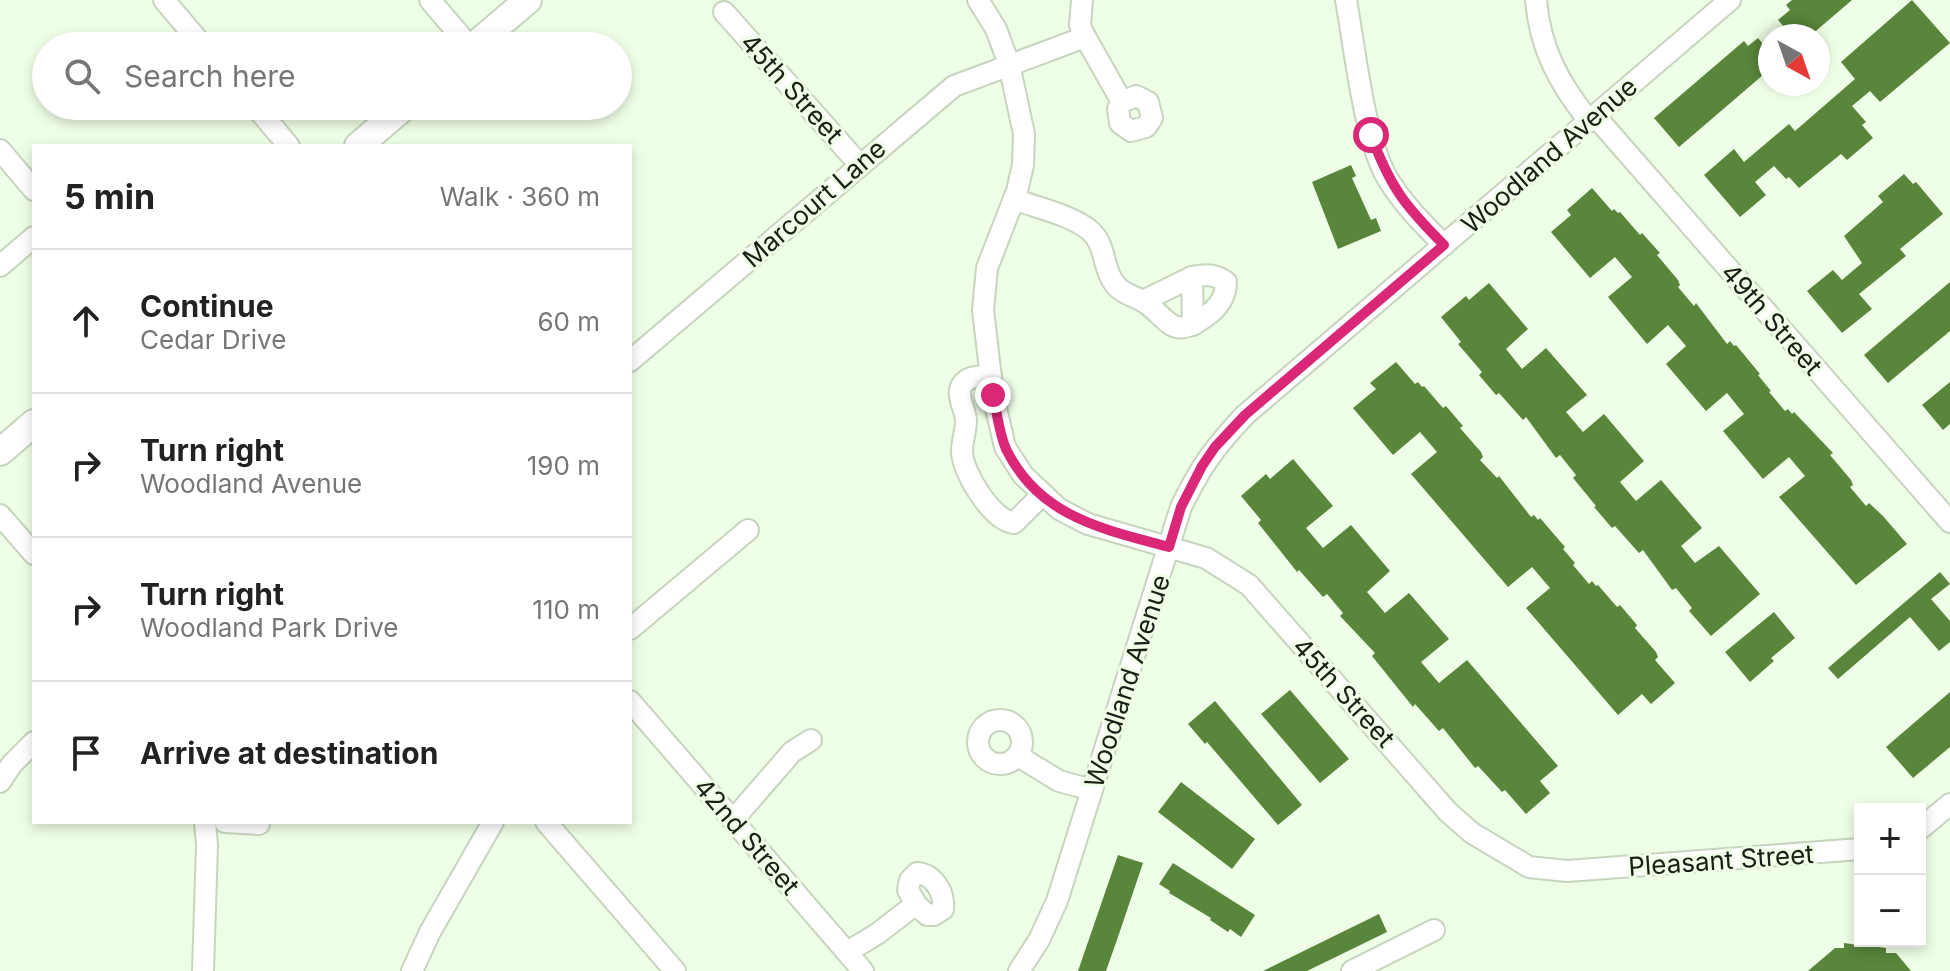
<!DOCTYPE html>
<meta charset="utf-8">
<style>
:root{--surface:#fff;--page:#f6f6f6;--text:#222;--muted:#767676;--line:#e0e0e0}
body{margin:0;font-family:Inter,sans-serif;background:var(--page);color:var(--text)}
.controls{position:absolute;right:24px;bottom:24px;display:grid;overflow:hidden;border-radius:0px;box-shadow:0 4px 12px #0003}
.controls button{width:72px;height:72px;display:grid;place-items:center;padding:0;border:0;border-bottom:2px solid var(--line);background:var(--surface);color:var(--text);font:40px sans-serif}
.compass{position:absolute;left:1758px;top:24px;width:72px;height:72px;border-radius:50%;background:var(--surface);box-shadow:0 4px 12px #0003;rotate:140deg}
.stop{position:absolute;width:24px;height:24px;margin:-18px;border:6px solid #db2777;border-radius:50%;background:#fff}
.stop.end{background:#db2777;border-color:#fff;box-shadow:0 2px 8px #0008}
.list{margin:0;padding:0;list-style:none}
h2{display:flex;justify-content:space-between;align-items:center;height:104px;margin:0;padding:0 32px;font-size:34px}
h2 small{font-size:26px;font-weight:400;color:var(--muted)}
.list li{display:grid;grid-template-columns:52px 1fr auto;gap:24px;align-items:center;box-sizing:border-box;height:144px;padding:0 32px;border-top:2px solid var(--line)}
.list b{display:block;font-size:30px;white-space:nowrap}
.list p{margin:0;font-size:26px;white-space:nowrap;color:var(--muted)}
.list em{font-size:26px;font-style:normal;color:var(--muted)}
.icon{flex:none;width:44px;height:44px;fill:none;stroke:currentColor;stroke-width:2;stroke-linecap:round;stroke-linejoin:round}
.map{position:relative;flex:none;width:1950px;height:971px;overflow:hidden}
.search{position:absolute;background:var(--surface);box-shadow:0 4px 12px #0003;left:32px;top:32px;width:600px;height:88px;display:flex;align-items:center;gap:20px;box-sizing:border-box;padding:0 28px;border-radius:44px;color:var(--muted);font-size:30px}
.panel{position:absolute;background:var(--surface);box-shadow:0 4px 12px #0003;left:32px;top:144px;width:600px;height:680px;border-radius:0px}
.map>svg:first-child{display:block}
.building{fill:#59863b}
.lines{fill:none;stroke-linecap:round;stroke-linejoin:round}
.minor-casing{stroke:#c6d5be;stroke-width:24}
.major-casing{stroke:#c6d5be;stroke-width:30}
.minor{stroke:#fff;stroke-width:20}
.major{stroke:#fff;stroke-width:26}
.route{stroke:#db2777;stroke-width:10}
.labels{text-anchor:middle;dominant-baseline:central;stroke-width:6;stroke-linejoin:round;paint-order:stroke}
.street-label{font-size:26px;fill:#1a1f17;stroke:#effee6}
</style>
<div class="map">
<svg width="1950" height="971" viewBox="0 0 1950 971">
<rect width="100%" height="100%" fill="#effee6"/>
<g class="building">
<path d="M1792 0H1852L1810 36H1792L1778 20 1790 10 1786 5Z"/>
<path d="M1912 0 1950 43 1880 102 1870 91 1852 106 1866 122 1862 125 1873 138 1847 160 1841 154 1799 188 1789 177 1786 179 1774 166 1755 182 1766 195 1740 217 1704 175 1734 149 1744 162 1789 124 1795 131 1855 79 1841 62Z"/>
<path d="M1758 38 1770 52V69L1679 147 1654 118 1744 41 1748 46Z"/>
<path d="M1351 165 1356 176 1352 178 1371 220 1376 218 1381 231 1338 249 1312 182Z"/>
<path d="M1904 174 1913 184 1916 182 1943 214 1900 249 1906 256 1859 294 1872 309 1842 333 1807 291 1833 270 1842 280 1862 263 1844 236 1883 202 1878 196Z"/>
<path d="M1592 188 1612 211 1614 209 1618 213 1620 212 1640 235 1642 233 1660 253 1657 255 1678 280 1680 285 1678 287 1694 306 1696 303 1727 344 1730 341 1734 346 1736 345 1760 374 1758 375 1771 391 1769 392 1785 411 1788 409 1792 414 1794 412 1833 453 1830 455 1851 480 1853 485 1850 487 1866 506 1869 503 1883 516 1907 544 1856 585 1779 497 1805 476 1789 457 1763 479 1723 431 1744 414 1727 393 1706 411 1666 364 1686 346 1668 325 1647 344 1608 297 1632 277 1615 257 1590 278 1551 232 1571 215 1567 210Z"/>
<path d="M1950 282V331L1888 383 1864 355Z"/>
<path d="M1489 283 1528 329 1506 349 1522 369 1546 348 1587 395 1566 412 1583 432 1604 414 1644 461 1620 482 1636 501 1661 480 1702 528 1681 546 1695 563 1719 546 1760 594 1711 636 1689 611 1692 608 1676 588 1672 590 1643 550 1639 553 1615 526 1612 528 1594 507 1596 506 1573 478 1576 475 1560 455 1556 458 1526 417 1523 420 1499 393 1496 395 1479 375 1482 372 1458 344 1461 342 1441 317 1466 296 1469 300Z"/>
<path d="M1396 362 1415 384 1418 382 1422 387 1424 386 1443 408 1446 406 1463 426 1460 428 1481 452 1483 457 1480 460 1497 478 1499 476 1531 517 1534 515 1538 520 1540 518 1565 547 1563 549 1575 563 1573 565 1589 584 1592 581 1596 586 1598 585 1617 607 1620 605 1637 625 1635 628 1656 652 1658 657 1655 660 1675 683 1651 704 1642 694 1618 715 1526 608 1550 588 1532 567 1508 587 1411 474 1437 452 1420 432 1393 455 1353 408 1376 389 1370 383Z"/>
<path d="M1950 382V424L1943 430 1922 405Z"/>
<path d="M1293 459 1333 506 1306 528 1323 548 1351 525 1390 571 1367 592 1385 613 1409 593 1449 639 1421 662 1439 683 1467 660 1558 766 1540 781 1550 793 1526 814 1505 790 1502 792 1478 766 1475 768 1443 728 1439 731 1415 704 1413 707 1372 656 1375 653 1340 616 1343 613 1327 594 1323 597 1299 570 1297 572 1258 523 1261 520 1241 496 1266 474 1270 479Z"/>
<path d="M1940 572 1950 584 1931 599 1950 621V642L1939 651 1910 617 1838 679 1828 668Z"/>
<path d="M1774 612 1795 638 1771 658 1774 661 1750 682 1725 652Z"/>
<path d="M1290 690 1349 759 1320 783 1261 714Z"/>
<path d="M1950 692V747L1913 778 1886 747Z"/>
<path d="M1215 701 1302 805 1278 825 1207 742 1205 744 1188 724Z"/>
<path d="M1181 782 1255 839 1232 869 1158 812Z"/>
<path d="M1118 855 1143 863 1119 934 1106 971H1078Z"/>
<path d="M1173 863 1255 915 1241 937 1230 929 1228 932 1210 920 1211 918 1169 893 1170 891 1159 884Z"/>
<path d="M1379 914 1387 932 1307 971H1263Z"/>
<path d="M1858 941H1872L1871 946 1886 948V953H1896L1911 971H1808L1835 948H1844V943L1858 945Z"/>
</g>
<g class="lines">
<g class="minor-casing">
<g id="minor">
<path d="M164 0 203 46"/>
<path d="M430 0 469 46"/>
<path d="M978 0 996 29 1009 64 1024 134 1023 165 1017 191 987 268 983 310 993 395 1005 447 1023 475 1059 509 1088 524 1206 558 1249 585 1448 812 1472 833 1529 867 1567 871 1860 849"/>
<path d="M1082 0 1080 25 1083 33 1122 102 1118 109 1120 123 1131 131 1146 127 1152 118 1148 102 1136 96 1122 102"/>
<path d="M1346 0C1355 50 1363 130 1385 174 1400 201 1422 223 1444 245"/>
<path d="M1536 0C1540 49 1559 83 1589 121"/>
<path d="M724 12 859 164"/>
<path d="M255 106 289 146"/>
<path d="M1595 116 1950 522"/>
<path d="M0 150 34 190"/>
<path d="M1014 199C1037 208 1068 214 1088 229 1105 242 1102 261 1111 278 1119 294 1131 294 1144 302 1170 319 1171 341 1205 317 1218 308 1226 298 1226 282 1215 274 1206 274 1192 277"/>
<path d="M0 266 34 237"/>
<path d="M1143 301 1192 277 1193 325"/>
<path d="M630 361 954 86 1085 37"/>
<path d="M991 376C981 377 968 375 962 385 955 396 966 409 966 421 966 431 962 441 962 451 962 473 993 521 1014 523L1042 495"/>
<path d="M0 515 34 554"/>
<path d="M630 629 748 530"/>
<path d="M630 701 863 971"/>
<circle cx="1000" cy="742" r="22"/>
<path d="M1018 756 1059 781 1092 790"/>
<path d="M0 782 12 764 34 742"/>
<path d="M733 820 792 752 811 740"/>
<path d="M225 822 259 824"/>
<path d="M546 822 675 971"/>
<path d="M1920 829 1950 804"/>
<path d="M847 952 877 934 916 904 908 890 910 880 917 873C933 874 945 892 943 909L934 915H927L916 904"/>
<path d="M203 971 207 845 205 822"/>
<path d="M412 971 430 932 493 822"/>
<path d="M1019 971 1039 940 1057 901 1181 507C1201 466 1214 448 1245 415L1730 0"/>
<path d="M1352 971 1434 930"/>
</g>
</g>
<g class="major-casing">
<g id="major">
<path d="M474 46 528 0"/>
<path d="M358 146 405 106"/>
<path d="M0 452 34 423"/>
</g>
</g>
<use href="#minor" class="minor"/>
<use href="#major" class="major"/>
</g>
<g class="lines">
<path class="route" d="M993 395C997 412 999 433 1006 449 1039 517 1103 529 1169 547L1181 507 1202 466 1215 447 1245 415 1444 245C1405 206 1390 187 1371 135"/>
</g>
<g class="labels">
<g class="street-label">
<text transform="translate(792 88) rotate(48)">45th Street</text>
<text transform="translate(1549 155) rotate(-41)">Woodland Avenue</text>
<text transform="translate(814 203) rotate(-41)">Marcourt Lane</text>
<text transform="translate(1772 319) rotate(49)">49th Street</text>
<text transform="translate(1127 681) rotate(-72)">Woodland Avenue</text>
<text transform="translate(1344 692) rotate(48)">45th Street</text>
<text transform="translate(747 836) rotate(49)">42nd Street</text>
<text transform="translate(1721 860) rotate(-4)">Pleasant Street</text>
</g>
</g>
</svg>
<div class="controls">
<button>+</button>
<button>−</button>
</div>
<svg class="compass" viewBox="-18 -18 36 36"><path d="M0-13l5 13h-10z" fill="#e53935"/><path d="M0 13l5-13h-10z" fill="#767676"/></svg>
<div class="stop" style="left:1371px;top:135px"></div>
<div class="stop end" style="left:993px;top:395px"></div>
<div class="search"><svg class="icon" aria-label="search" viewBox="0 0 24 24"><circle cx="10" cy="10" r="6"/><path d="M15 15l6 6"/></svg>Search here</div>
<section class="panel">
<h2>5 min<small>Walk · 360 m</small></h2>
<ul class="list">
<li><svg class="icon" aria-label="ahead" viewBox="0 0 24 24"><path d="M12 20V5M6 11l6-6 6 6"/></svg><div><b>Continue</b><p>Cedar Drive</p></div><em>60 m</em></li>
<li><svg class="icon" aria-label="right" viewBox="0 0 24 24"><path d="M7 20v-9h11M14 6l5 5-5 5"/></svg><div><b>Turn right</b><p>Woodland Avenue</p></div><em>190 m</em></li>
<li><svg class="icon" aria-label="right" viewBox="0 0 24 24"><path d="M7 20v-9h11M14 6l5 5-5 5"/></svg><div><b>Turn right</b><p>Woodland Park Drive</p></div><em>110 m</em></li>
<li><svg class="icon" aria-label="arrive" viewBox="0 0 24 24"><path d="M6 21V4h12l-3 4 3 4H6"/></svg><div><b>Arrive at destination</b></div></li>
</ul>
</section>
</div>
